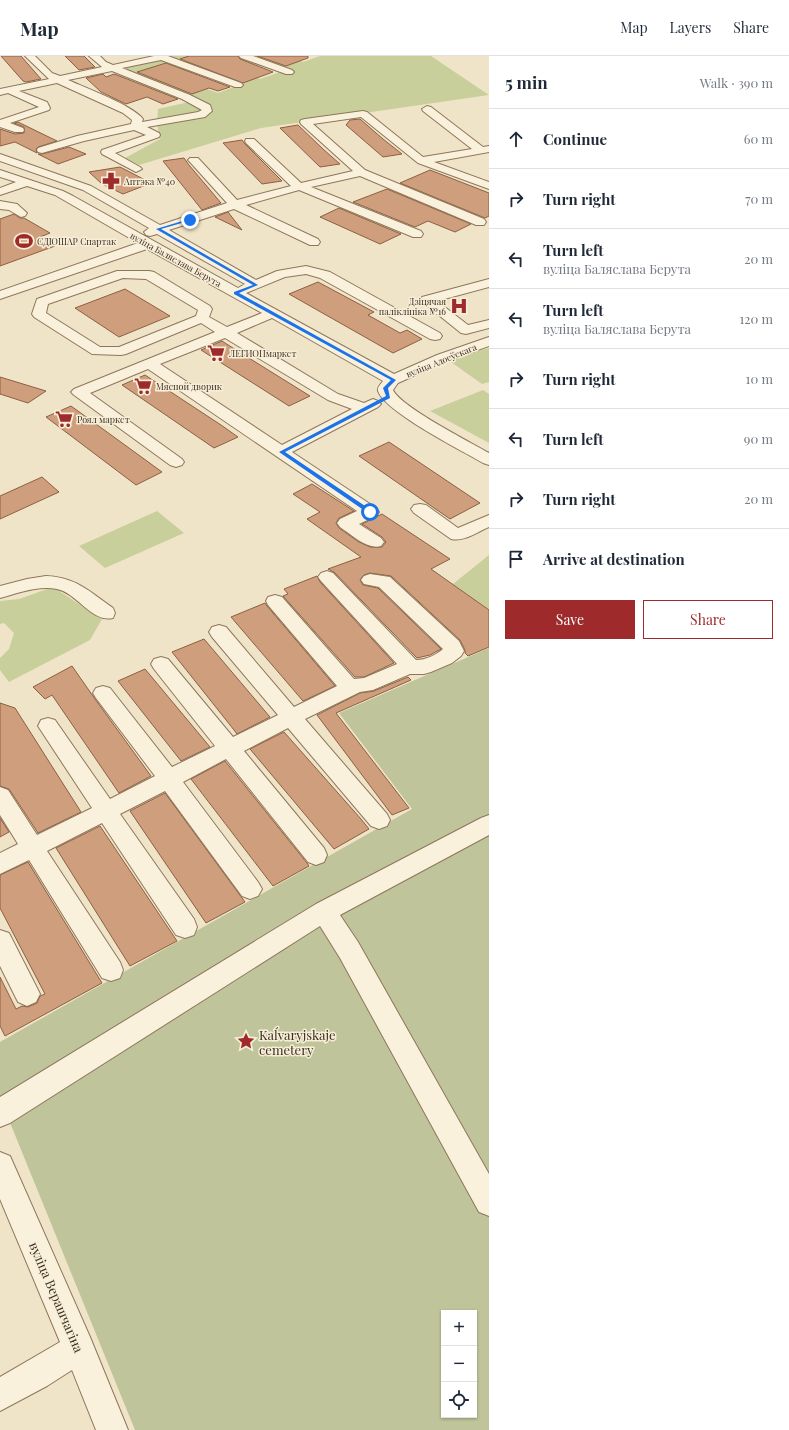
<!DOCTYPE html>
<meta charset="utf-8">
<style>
:root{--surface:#fff;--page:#f6f6f7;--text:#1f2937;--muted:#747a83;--line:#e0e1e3;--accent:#9e2a2b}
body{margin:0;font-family:"Playfair Display",serif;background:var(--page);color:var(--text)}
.controls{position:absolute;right:12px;bottom:12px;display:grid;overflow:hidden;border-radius:0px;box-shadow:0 1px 3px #0004}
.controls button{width:36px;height:36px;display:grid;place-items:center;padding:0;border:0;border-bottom:1px solid var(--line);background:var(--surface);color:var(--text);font:20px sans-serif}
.stop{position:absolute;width:12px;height:12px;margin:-9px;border:3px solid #1a73e8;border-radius:50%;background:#fff}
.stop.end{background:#1a73e8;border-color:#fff;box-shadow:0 1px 4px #0008}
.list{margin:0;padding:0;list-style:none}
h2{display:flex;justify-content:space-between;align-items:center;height:52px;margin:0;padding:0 16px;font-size:17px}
h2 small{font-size:13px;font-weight:400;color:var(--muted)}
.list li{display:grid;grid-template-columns:26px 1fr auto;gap:12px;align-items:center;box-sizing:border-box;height:60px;padding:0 16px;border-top:1px solid var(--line)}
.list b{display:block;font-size:15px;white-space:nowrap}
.list p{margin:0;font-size:13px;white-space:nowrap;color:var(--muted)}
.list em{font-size:13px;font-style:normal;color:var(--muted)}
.actions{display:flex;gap:8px;padding:12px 16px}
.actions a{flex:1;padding:9px 0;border:1px solid var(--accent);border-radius:0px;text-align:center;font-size:14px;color:var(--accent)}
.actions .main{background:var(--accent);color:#fff}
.icon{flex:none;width:22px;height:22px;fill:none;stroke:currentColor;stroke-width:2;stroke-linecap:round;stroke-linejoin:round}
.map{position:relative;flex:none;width:489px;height:1374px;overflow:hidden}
header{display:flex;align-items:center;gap:24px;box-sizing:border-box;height:56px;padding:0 20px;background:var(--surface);border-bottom:1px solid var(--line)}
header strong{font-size:19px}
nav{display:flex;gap:22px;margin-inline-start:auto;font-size:14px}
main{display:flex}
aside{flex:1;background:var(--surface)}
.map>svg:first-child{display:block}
.green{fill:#c9cf9b}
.cemetery{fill:#bfc49a;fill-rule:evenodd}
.building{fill:#cf9f7d;stroke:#8d5f41}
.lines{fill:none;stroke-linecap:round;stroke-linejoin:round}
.minor-casing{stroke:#8d765c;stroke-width:2}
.minor{fill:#faf1dc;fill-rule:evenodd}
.route{fill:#1a73e8}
.labels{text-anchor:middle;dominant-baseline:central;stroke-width:3;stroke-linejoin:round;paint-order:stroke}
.far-poi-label{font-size:9px;fill:#3d2e20;stroke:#f7eed8;text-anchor:start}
.far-street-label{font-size:9px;fill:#3d2e20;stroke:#f7eed8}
.near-poi-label{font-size:13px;fill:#3d2e20;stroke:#f7eed8;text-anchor:start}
.near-street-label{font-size:13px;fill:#3d2e20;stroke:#f7eed8}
</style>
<header>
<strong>Map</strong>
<nav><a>Map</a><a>Layers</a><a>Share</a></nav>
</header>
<main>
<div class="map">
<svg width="489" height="1374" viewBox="0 0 489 1374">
<rect width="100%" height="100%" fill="#f0e4c8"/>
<g class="green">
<path d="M170 0H196L260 23 286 14 248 0H285L303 6 320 0H431L489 39 261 72 139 109 125 102 160 83 157 68 158 53 198 44 120 13 159 3 167 6 151 12 218 37 236 30 166 1Z"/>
<path d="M489 292V326L482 328 451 306 454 302Z"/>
<path d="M483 334 489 338V387L430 355Z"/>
<path d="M157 455 184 477 105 512 79 490Z"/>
<path d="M489 499V554L453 528Z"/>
<path d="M53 531 102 563 90 584 9 626 0 614V602L9 593 14 577 4 567 0 568V545L19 543Z"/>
</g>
<path class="cemetery" d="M489 592V1374H135L0 1042V986L412 753 339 657ZM444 1257H474V1359H444Z"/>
<g class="building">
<path d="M1 0H21L41 23 26 26 23 25Z"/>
<path d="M65 0H84L95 11 79 14Z"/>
<path d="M189 0H238L240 3 273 16 243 27 180 3Z"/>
<path d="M257 0H308V2L286 10Z"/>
<path d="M166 7 230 31 218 35 209 32 192 38 137 16Z"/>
<path d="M103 18 106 21 114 18 122 21 178 43 163 48 147 41 126 48 101 36 86 22Z"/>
<path d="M360 63 383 83 402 98 383 101 346 69 350 64Z"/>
<path d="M18 66 57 85 38 91 36 93 37 97 15 86 0 90V73L15 78 24 77V71L14 67Z"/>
<path d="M298 69 323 93 340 108 320 111 280 72Z"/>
<path d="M242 84 245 88 282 125 262 128 223 87Z"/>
<path d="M69 91 86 98 58 108 38 98H42Z"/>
<path d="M184 102 189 109 221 147 202 154 163 105Z"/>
<path d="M120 111 151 127 123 138 102 128 89 116Z"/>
<path d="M430 114 489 137V160L485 162 400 127Z"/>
<path d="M387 133 471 168 455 176 428 165 415 171 353 146Z"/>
<path d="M339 152 401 178 380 188 320 161Z"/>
<path d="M228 156 242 174 215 161Z"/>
<path d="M14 158 20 162H24L50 177 40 181 55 190 0 210V163Z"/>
<path d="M318 226 374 256 368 259 400 277 407 274 422 283 393 297 289 238Z"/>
<path d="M125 233 170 260 119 281 75 252Z"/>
<path d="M222 285 236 294 310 340 289 350 201 294Z"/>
<path d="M145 319 221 369 238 381 214 392 122 329Z"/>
<path d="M0 321 46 335 28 347 0 338Z"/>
<path d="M71 350 107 376 162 416 136 429 46 361Z"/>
<path d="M389 386 480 447 450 463 359 400Z"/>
<path d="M42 421 59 436 0 463V440Z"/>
<path d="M312 428 354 455 339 462 336 467 339 472 359 486 370 491H382L386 486 382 481 362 468 382 458 450 503 431 513 489 554V591L468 600 465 597V594L460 584 391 520 370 517 364 519 360 524 363 529 378 532 441 593 430 599 417 602 334 516 328 513 361 501 307 463 320 456 293 438Z"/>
<path d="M317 520 320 526 394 607 364 621H355L283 540 288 538 284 533Z"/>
<path d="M265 547 267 550 335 630 303 645 231 561Z"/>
<path d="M204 583 270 661 237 678 234 674 172 596Z"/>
<path d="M72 610 95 643 151 720 119 737 52 639 45 643 33 631Z"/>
<path d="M145 613 210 691 181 705 118 625Z"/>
<path d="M408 621 411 624 336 657 409 752 392 759 317 659 360 637 374 635Z"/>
<path d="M0 647 15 652 81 756 38 777 9 733 0 730Z"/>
<path d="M284 676 361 763 369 773 334 793 250 693Z"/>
<path d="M225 705 307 807 309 810 273 830 191 723Z"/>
<path d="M165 737 245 846 206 867 130 755Z"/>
<path d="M0 762 9 776 0 781Z"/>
<path d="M100 770 177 885 130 910 56 792Z"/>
<path d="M28 806 102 927 5 980 0 970V921L16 953 22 950 28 951 37 947 40 940 45 938 0 852V819Z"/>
</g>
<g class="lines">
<g class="minor-casing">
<g id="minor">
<path d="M25 0H35L52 17 60 20 102 11 89 0H100L106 6 113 9 154 0H168L241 27 243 29 241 31H235L161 4 122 12 190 39 210 49 212 55 205 61 147 71 159 77 160 79 159 81 115 97 140 111 142 113 136 116 102 98 101 96 102 94 146 79 134 74 84 85 42 97 38 96 37 94 38 92 77 80 131 68 132 64 123 57 57 27 19 35 47 46 50 52 49 54 10 67 23 72 24 74 23 76H15L0 71V64L39 51 8 37 0 39V33L49 23ZM112 15 182 43 202 54 198 56 142 66 143 63C132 49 86 32 68 24Z"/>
<path d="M239 0H253L292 14 294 16 292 18H286L241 2Z"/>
<path d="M427 50 431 51 483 91 489 90V96L434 106 489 126V133L418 107 361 61 313 68 365 114 484 163 486 166 484 169H476L360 120 311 131 421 175 423 178 421 181H413L299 134 246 149 318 183 320 186 318 189H310L234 153 169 174 256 224 277 215 306 210 330 216 440 277 442 280 440 283 435 284 430 283 320 222 306 218 285 221 246 237 394 318 437 299 489 281V290L447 305 398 327 393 334C401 351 470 386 489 397V409L483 407C463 395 385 356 378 335 377 331 381 328 383 325L272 262 237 277 338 338 364 347 373 343 378 345 381 348 378 351 292 396 376 452 379 456 376 460 359 468 381 482 384 486 381 490C367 494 352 479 340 471L337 467 340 463 357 455 148 313 90 337 182 403 184 406 182 409 176 411 170 409 74 339 71 336 74 333 215 276 201 267 126 298 121 299 92 298 34 261 32 258 37 243 117 215H149L154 216 210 250 212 253 209 261 227 271 262 257 147 193 0 243V235L138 187 55 139 27 130 0 139V132L16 126 0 121V114L63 135 73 140 238 232 245 228 157 178 150 180 146 179 144 176 149 172 83 134 0 105V98L91 130 160 169 227 147 190 106 188 104 190 102H198L237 144 291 130 246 87 245 85 246 83H254L301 127 353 115 301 68 300 66 301 64 305 63 363 55 367 56 423 101 472 93 423 55 422 53ZM123 222 146 223 198 254 196 260 119 291H100L46 257 48 248ZM225 282 328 344 352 353 282 389 160 308Z"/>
<path d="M0 145 17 148 27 157 25 160 21 161 9 154 0 153Z"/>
<path d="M489 223V231L437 245 468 269 489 264V272L466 278 461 277 420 244 422 241Z"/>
<path d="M420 448 426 449 458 472 489 459V471C477 476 464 486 451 483L414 457 411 453 414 449Z"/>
<path d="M327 515 333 517 416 604C426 604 436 599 443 593L379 531 364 528 361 524 364 520 370 518 390 521 459 585 464 595 461 600 452 607 431 616 424 618H410L373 634 360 636 305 663 387 758 390 764 387 770 379 773 371 770 288 672 244 695 324 792 327 799 324 806 316 809 308 806 226 703 183 726 258 826 262 833 258 840 250 843 242 840 165 735 120 758 194 863 197 871 194 879 185 882 176 879 102 767 47 795 120 906 123 914 120 922 111 925 102 922 29 804 0 818V797L18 788 0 759V731L8 734 37 779 92 752 38 670 41 664 48 662 55 664 110 743 155 720 96 642 93 637 96 632 103 630 110 632 172 711 215 690 154 613 151 608 154 603 161 601 168 603 233 681 278 659 212 581 209 576 212 571 219 569 226 571 294 651 337 630 268 549 266 545 268 541 275 539 282 541 354 623 364 622 397 608 321 525 318 521 321 517Z"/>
<path d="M46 520C76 521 90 536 113 552L115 557 113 562C92 567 77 537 57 533 39 529 18 537 0 542V530L27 523Z"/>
<path d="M489 759V779L340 859 358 886 489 1118V1160L479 1156 340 902 320 870 10 1067 0 1071V1041L316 848 481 762Z"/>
<path d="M0 874 9 877 36 930 40 938 36 946 27 950 18 946 0 910Z"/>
<path d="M0 1096 10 1100 90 1281 128 1374H96L72 1314 47 1330 0 1355V1321L60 1286 0 1143Z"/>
</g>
</g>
<use href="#minor" class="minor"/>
</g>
<path class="route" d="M189 163 192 164 161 173 258 229 239 237 396 324 388 332 390 342 285 396 371 454V457H368L279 396 386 340 383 332 391 324 234 238V236L253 229 156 173Z"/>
<defs>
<g id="pharmacy-bare" transform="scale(1.38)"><path d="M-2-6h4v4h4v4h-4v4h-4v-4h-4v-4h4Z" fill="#9e2a2b" stroke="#f7eed8" stroke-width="2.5" paint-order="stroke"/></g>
<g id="stadium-bare" transform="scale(1.38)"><path d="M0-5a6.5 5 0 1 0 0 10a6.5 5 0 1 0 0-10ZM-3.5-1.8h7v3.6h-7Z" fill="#9e2a2b" stroke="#f7eed8" stroke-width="2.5" paint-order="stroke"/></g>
<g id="hospital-bare" transform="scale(1.38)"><path d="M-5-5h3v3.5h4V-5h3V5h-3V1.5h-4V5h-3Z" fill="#9e2a2b" stroke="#f7eed8" stroke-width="2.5" paint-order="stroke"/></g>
<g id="supermarket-bare" transform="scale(1.38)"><path d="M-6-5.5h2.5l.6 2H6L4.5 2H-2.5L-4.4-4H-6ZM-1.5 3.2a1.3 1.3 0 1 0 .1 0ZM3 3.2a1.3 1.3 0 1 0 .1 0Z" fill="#9e2a2b" stroke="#f7eed8" stroke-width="2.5" paint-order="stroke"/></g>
<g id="sight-bare" transform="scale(1.38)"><path d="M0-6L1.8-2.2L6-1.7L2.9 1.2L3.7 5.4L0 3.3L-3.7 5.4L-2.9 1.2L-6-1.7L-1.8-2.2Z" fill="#9e2a2b" stroke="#f7eed8" stroke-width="2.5" paint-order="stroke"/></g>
</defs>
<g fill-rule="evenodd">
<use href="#pharmacy-bare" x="111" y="125"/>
<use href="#stadium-bare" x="24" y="185"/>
<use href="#hospital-bare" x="459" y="250"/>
<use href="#supermarket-bare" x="216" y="297"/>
<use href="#supermarket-bare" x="143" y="330"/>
<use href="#supermarket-bare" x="64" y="363"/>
<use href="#sight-bare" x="246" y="985"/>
</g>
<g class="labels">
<g class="far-poi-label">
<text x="124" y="125">Аптэка №40</text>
<text x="37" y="185">СДЮШАР Спартак</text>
<text x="446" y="245" text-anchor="end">Дзіцячая<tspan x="446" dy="10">паліклініка №16</tspan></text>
<text x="229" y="297">ЛЕГИОНмаркет</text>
<text x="156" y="330">Мясной дворик</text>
<text x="77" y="363">Роял маркет</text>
</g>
<g class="far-street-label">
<text transform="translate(176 203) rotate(29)">вуліца Баляслава Берута</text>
<text transform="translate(441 304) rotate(-22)">вуліца Адоеўскага</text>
</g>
<g class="near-poi-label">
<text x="259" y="978">Kaĺvaryjskaje<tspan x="259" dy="15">cemetery</tspan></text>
</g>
<g class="near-street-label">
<text transform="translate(57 1241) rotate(67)">вуліца Верашчагіна</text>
</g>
</g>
</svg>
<div class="controls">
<button>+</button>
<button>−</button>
<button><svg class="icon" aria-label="locate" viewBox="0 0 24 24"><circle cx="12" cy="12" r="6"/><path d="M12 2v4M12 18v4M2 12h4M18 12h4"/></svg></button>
</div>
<div class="stop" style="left:370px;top:456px"></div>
<div class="stop end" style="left:190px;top:164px"></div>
</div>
<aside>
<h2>5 min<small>Walk · 390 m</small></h2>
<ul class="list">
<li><svg class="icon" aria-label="ahead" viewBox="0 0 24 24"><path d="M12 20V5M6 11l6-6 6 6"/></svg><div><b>Continue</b></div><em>60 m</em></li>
<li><svg class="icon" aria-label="right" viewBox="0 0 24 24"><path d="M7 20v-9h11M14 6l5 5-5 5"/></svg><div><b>Turn right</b></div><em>70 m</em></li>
<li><svg class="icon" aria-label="left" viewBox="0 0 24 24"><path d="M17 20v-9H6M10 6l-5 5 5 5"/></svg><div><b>Turn left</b><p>вуліца Баляслава Берута</p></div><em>20 m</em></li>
<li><svg class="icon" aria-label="left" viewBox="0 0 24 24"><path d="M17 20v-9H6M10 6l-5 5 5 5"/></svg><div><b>Turn left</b><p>вуліца Баляслава Берута</p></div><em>120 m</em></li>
<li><svg class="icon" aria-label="right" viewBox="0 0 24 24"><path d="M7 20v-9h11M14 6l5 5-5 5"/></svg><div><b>Turn right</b></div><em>10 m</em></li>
<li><svg class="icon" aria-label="left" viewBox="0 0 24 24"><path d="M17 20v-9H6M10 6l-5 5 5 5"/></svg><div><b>Turn left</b></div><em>90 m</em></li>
<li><svg class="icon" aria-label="right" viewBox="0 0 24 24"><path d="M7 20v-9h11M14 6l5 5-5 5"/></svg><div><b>Turn right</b></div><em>20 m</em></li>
<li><svg class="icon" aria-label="arrive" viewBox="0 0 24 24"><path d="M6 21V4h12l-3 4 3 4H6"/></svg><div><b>Arrive at destination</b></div></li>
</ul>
<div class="actions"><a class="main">Save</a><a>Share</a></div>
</aside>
</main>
